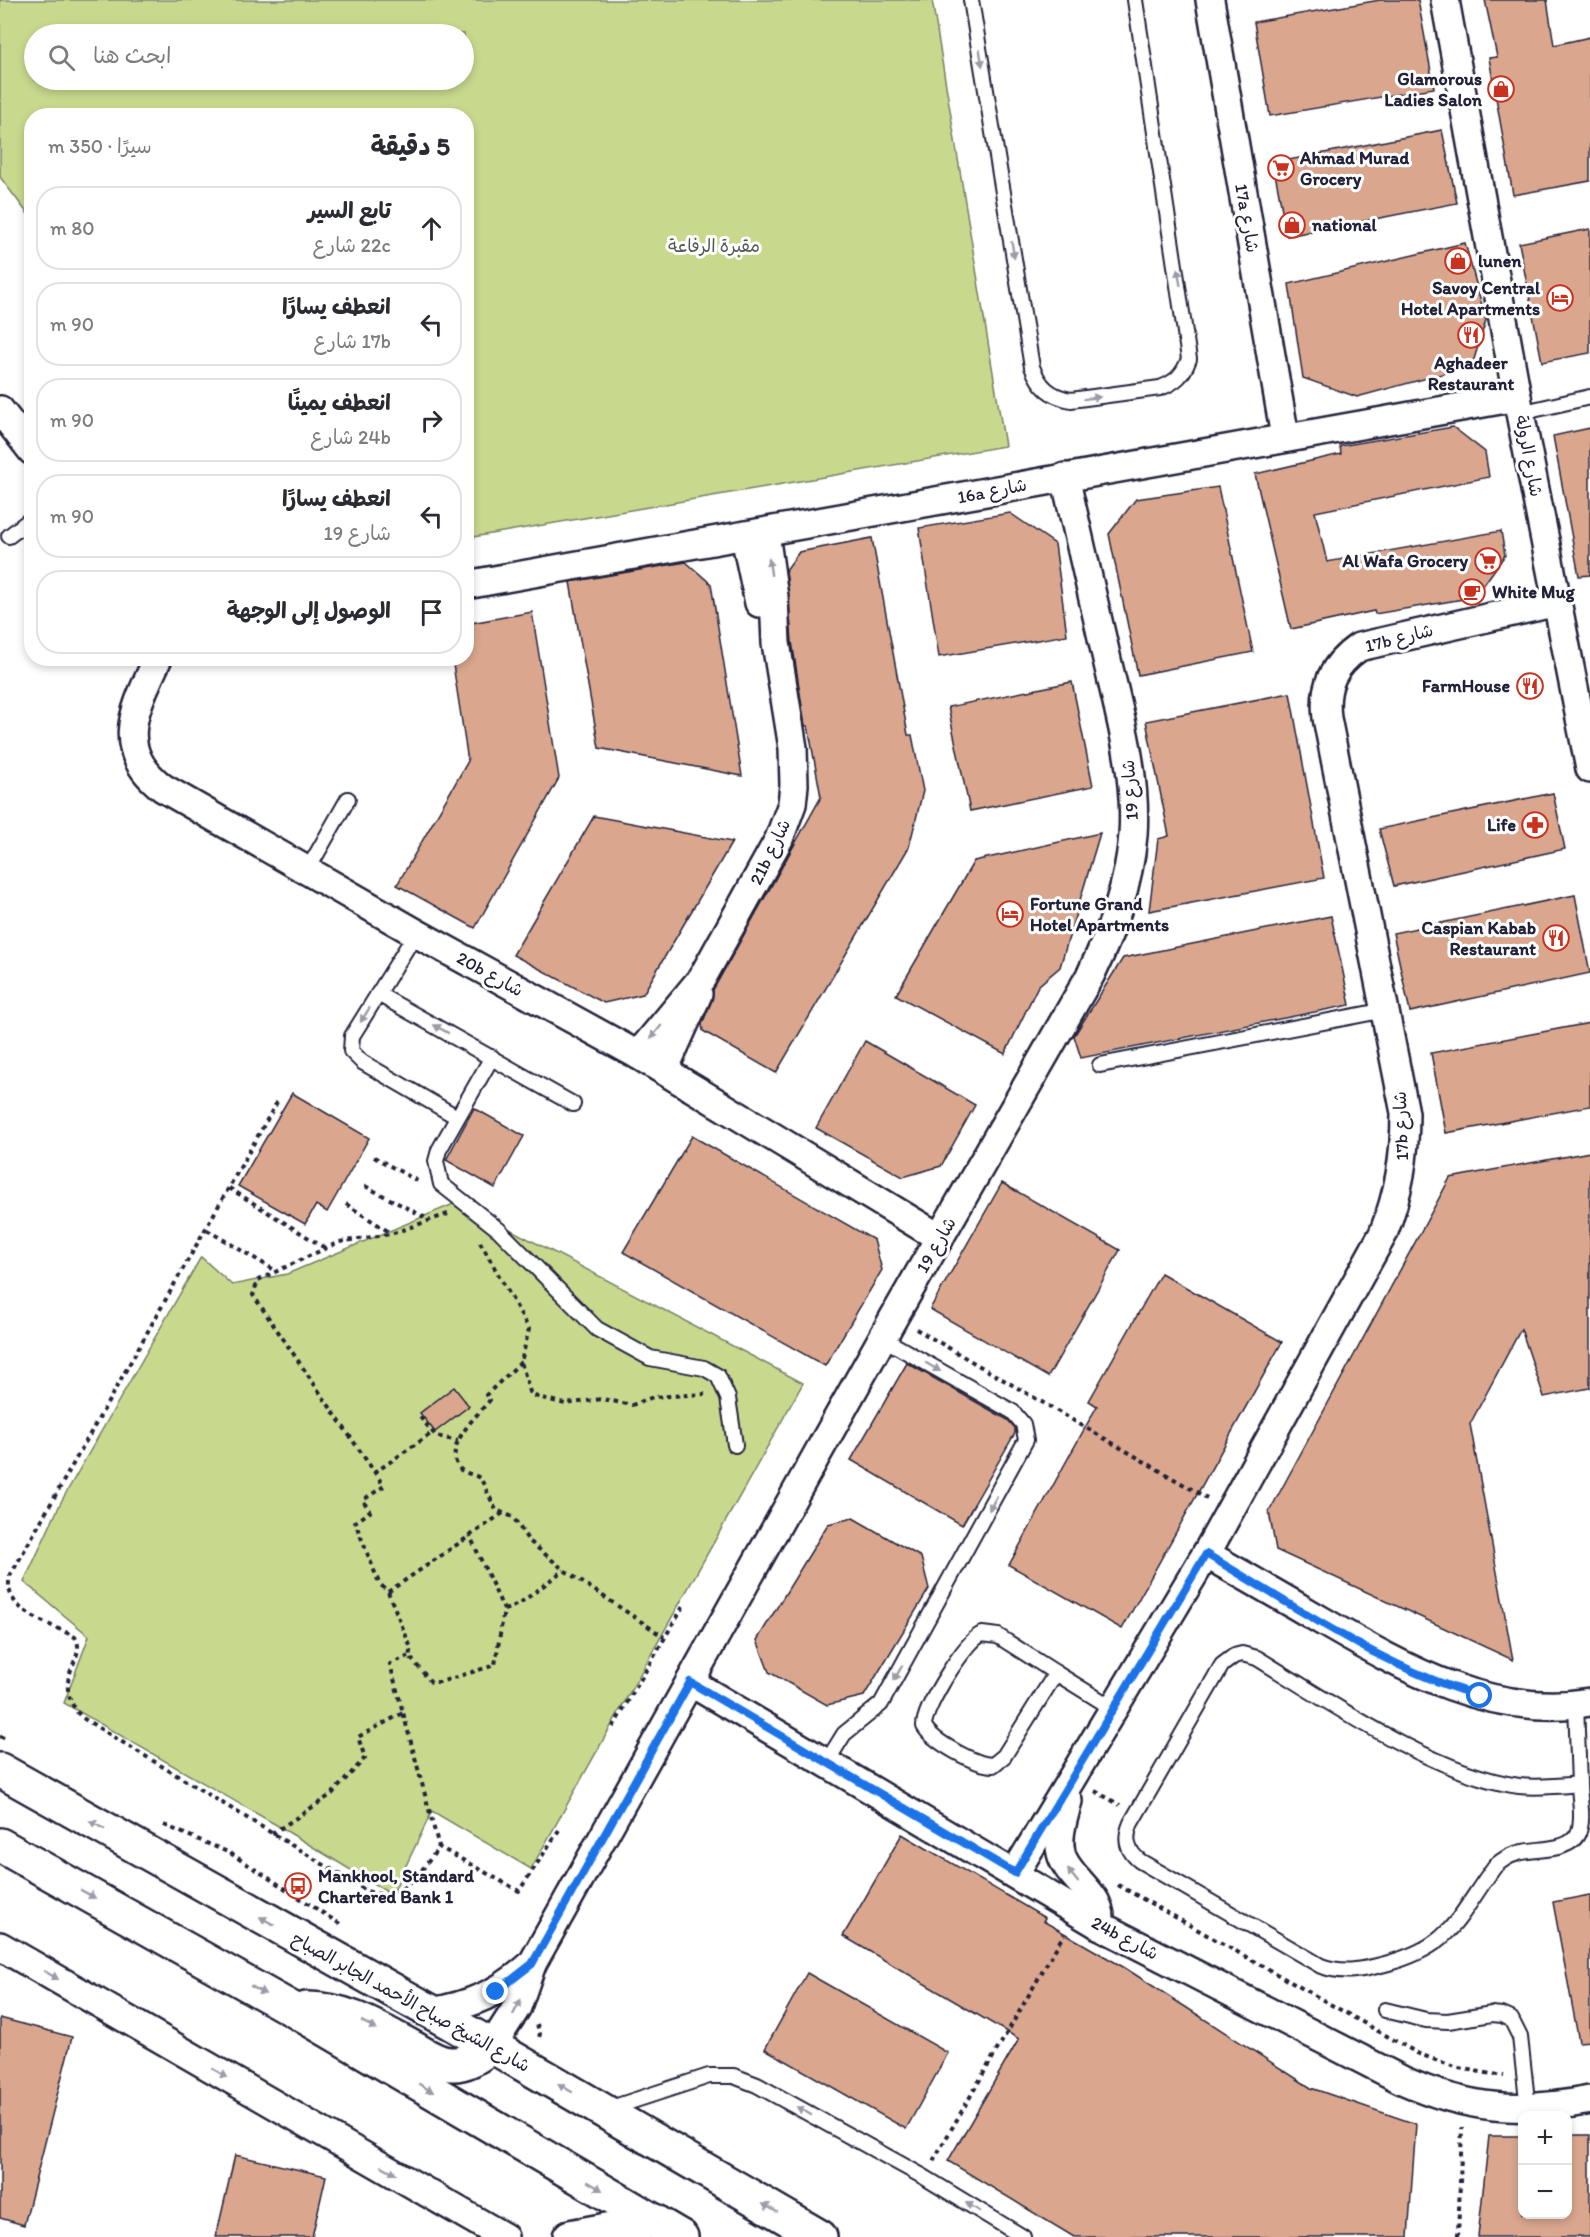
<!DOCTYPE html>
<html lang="ar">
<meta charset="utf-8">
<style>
:root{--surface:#fff;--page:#f7f7f7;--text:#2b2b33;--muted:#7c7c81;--line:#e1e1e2}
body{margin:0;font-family:Itim,"Playpen Sans Arabic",sans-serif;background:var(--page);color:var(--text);direction:rtl}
.controls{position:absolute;right:18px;bottom:18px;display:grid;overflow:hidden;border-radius:12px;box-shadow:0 3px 9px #0003}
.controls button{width:54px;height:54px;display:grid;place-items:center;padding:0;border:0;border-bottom:2px solid var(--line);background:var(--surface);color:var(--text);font:30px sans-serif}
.stop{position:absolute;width:18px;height:18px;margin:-14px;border:4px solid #1a73e8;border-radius:50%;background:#fff}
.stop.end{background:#1a73e8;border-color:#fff;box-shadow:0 2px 6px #0008}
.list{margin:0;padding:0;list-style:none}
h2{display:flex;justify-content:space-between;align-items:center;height:78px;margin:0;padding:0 24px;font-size:26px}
h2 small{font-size:20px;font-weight:400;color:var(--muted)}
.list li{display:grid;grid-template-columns:39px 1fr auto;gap:18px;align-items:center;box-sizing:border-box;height:84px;margin:0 12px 12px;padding:0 12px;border:2px solid var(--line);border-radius:24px}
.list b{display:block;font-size:22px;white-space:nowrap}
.list p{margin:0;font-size:20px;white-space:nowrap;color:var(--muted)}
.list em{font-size:20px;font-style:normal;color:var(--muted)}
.icon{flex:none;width:33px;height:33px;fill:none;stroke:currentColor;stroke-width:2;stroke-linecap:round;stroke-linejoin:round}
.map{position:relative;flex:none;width:1590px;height:2237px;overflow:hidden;direction:ltr}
.search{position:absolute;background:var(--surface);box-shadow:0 3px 9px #0003;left:24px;top:24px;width:450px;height:66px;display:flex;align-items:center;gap:15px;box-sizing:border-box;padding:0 21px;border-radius:33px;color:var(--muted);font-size:22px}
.panel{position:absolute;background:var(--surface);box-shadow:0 3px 9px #0003;left:24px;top:108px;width:450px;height:558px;border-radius:24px;direction:rtl}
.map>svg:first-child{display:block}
.green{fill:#c8d98e;stroke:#757e64;stroke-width:1.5;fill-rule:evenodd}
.building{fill:#daa78e;stroke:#22223b;stroke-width:1.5}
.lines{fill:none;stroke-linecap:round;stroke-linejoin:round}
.lane-casing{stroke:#22223b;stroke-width:18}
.street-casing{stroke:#22223b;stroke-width:32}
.secondary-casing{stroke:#22223b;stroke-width:38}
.path{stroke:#22223b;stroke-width:4;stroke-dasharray:4.5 4.5;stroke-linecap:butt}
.lane{stroke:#fff;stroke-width:14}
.street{stroke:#fff;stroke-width:27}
.secondary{stroke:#fff;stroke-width:33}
.oneway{fill:#9c9ca7}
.route{stroke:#1a73e8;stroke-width:8}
.labels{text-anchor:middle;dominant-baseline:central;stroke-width:6;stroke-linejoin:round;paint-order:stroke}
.poi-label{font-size:18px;font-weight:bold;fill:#22223b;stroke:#fff;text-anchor:end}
.street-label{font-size:18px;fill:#22223b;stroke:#fff}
.park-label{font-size:18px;fill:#545954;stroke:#fff}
</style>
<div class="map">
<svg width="1590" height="2237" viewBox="0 0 1590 2237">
<rect width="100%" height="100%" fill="#fff"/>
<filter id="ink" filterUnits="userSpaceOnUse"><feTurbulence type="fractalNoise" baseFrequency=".0167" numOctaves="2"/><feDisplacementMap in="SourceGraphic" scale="12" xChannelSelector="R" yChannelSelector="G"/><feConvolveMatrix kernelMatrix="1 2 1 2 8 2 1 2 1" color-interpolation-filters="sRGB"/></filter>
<g filter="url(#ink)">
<g class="green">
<path d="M0 0H932L1005 446 467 538 466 116H32L31 218 0 177ZM34 34H464V80H34Z"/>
<path d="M458 1202 803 1383 531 1869 432 1811 392 1895 280 1827 64 1703 89 1636 24 1582 62 1500 201 1257 232 1285 287 1274Z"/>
</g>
<g class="building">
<path d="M1380 0H1418L1434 88 1270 116 1254 22Z"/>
<path d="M1485 0H1547L1554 45 1590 37V181L1513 195 1489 58 1497 57Z"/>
<path d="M1442 130 1457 203 1287 236 1273 163Z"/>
<path d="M1590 229V353L1542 362 1519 243Z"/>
<path d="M1465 243 1486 320 1472 366 1357 397 1303 378 1289 284Z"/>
<path d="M1453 427 1485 452 1489 477 1315 512 1327 562 1501 531 1505 555 1475 597 1375 614 1374 611 1291 629 1255 474 1341 454 1340 446Z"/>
<path d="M1590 428V575L1579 576 1553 436Z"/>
<path d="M1218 487 1253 652 1138 675 1109 534 1136 499Z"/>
<path d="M1010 513 1055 544 1067 635 939 657 919 528Z"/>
<path d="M872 538 908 735H912L923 791 909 847 776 1073 703 1031 702 1024 712 1000 713 990 821 797 808 726H805L792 641 786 570 799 552Z"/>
<path d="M686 562 711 584 742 776 599 748 570 582Z"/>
<path d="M532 612 559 778 475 928 397 885 468 761 452 658H466V624Z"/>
<path d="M1072 682 1093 786 970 811 948 707Z"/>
<path d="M1290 693 1324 878 1149 911 1158 839 1169 836 1146 721Z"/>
<path d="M1553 793 1565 849 1394 886 1379 829Z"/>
<path d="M594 816 732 842 643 994 604 1003 513 955Z"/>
<path d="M1100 833 1060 967 1038 986 1005 1054 896 995 974 861Z"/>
<path d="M1575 895 1590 973 1410 1012 1393 933Z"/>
<path d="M1331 916 1350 1005 1081 1058 1074 1036 1123 958Z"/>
<path d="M1590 1023V1106L1446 1133 1431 1053Z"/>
<path d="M865 1041 975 1105 941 1166 903 1177 816 1128Z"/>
<path d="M292 1093 369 1138 327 1212 316 1205 305 1224 238 1186Z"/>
<path d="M474 1108 524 1136 495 1188 446 1160Z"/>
<path d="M692 1136 874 1240 882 1270 825 1366 623 1252Z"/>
<path d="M1590 1152V1388L1544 1397 1521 1329 1470 1424 1513 1660 1276 1550 1269 1512 1450 1178Z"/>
<path d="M1002 1183 1120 1250 1048 1377 930 1309Z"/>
<path d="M1161 1273 1282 1342 1122 1629 1009 1565 1097 1406 1089 1401Z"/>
<path d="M907 1363 1008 1420 1015 1428V1433L962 1525 851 1460Z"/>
<path d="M454 1387 469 1406 435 1432 420 1413Z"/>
<path d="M853 1518 921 1557 929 1589 864 1696 827 1705 769 1672 757 1640 828 1524Z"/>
<path d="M902 1834 1045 1918 1043 1921 1125 1968 1311 2088 1416 2124 1408 2237H1074L948 2161 1019 2039 843 1936Z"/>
<path d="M1590 1895V2041L1579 2042 1553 1902Z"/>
<path d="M807 1973 948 2053 906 2129 765 2049Z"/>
<path d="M0 2018 72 2037 24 2225 0 2218Z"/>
<path d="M1568 2135H1590V2237H1478L1489 2136H1522V2214H1568Z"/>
<path d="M235 2155 326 2176 312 2237H216Z"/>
</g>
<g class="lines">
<g class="lane-casing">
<g id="lane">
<path d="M971 0 1032 367C1040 387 1050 396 1071 400L1160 388C1176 382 1183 375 1189 359L1135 0"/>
<path d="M1520 413 1590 397"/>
<path d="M9 536 32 518"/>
<path d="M307 871 348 799"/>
<path d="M416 933 352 1036 351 1051 362 1062 457 1117"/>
<path d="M378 994 573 1104"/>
<path d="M492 1057 439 1150 436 1161 441 1184 499 1230 597 1329 650 1358 704 1368 718 1376 728 1398 735 1445"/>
<path d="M1100 1065 1386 1010"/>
<path d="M982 1634 998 1636 1056 1673 1004 1756 993 1765C975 1765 932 1741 924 1726 924 1708 965 1641 982 1634Z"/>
<path d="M1242 1654 1257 1658C1329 1702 1436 1775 1519 1786 1539 1788 1559 1786 1579 1784 1579 1798 1584 1817 1579 1831 1571 1854 1533 1847 1515 1854 1507 1856 1501 1861 1495 1866 1456 1919 1453 1946 1385 1964 1362 1970 1344 1974 1321 1966L1140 1861C1127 1851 1124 1839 1131 1823L1222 1665 1234 1656Z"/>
<path d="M1056 1673 1114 1709"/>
<path d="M1576 1704 1579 1784"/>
<path d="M826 1763 844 1734 881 1704 1026 1440 1023 1424 1013 1412 882 1338"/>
<path d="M1385 2010 1426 2020 1448 2021 1492 2014 1502 2015 1511 2019 1520 2037 1528 2109"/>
<path d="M608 2109 709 2076H734L757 2085 924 2177 1023 2237"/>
</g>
</g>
<g class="street-casing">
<g id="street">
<path d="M1210 0 1285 437"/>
<path d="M1445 0 1520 413 1590 769"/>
<path d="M0 410 32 451"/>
<path d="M745 537 759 603"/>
<path d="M466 585 1517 397"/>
<path d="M158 658C136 707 111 748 163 788L416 933 638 1055 940 1238"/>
<path d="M638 1055 702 978 779 839 792 804 794 785 793 748 776 643 774 597 765 533"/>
<path d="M664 1070 698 994"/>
<path d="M1206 1554C1245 1576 1285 1599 1324 1622 1405 1669 1493 1719 1590 1702"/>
<path d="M690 1682 1099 1925 1402 2080C1467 2109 1520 2114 1590 2100"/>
<path d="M1068 1801C1064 1818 1057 1835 1061 1853 1067 1879 1107 1896 1099 1925"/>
<path d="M1015 1873 1206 1554 1383 1234C1399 1193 1405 1157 1405 1113L1327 718C1323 686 1333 665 1359 647L1557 602"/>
<path d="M0 1946 504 2237"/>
<path d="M430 2012C470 2006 501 1992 532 1964"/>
<path d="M492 2046 517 2007 532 1964 894 1317 1091 974C1112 930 1129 885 1133 835 1137 777 1121 720 1108 664 1094 602 1079 539 1065 477"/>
</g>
</g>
<g class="secondary-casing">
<g id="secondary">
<path d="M0 1770 492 2046 820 2237"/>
<path d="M0 1845 292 2009 681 2237"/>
<path d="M306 2009C346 2008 379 2030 413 2048 425 2055 437 2064 451 2064 467 2065 479 2055 492 2046"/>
<path d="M570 2237 655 2221"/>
</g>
</g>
<g class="path">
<path d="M277 1102 10 1576C1 1612 51 1623 75 1637 89 1659 48 1677 81 1717L367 1891C403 1904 420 1872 439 1847L519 1891 559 1830"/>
<path d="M374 1157 421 1183"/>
<path d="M365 1186 428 1219"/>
<path d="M229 1188 325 1248"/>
<path d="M346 1204 391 1233"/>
<path d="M448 1214 391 1234 339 1242 258 1280 253 1295 384 1486 363 1500 370 1512 355 1522 379 1583 388 1592 411 1648 409 1656 431 1682H440L495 1665 504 1610 470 1536"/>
<path d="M207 1230 276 1271"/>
<path d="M480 1242 529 1329 521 1362 530 1392 534 1396 565 1404 602 1399 632 1405 653 1397 705 1394"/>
<path d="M916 1329 1207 1498"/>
<path d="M521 1362 486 1395 490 1400C478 1415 441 1447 460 1469 465 1474 475 1474 481 1479L496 1510 513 1517 528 1540 564 1570 664 1637"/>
<path d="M420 1417 436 1436 458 1441"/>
<path d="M374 1473 432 1433"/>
<path d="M388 1592 503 1513"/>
<path d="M504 1610C523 1605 546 1582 564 1570"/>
<path d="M409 1656 390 1664 439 1847"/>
<path d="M613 1727 685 1603"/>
<path d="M0 1736 7 1740"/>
<path d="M1095 1791 1120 1805"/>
<path d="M164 1825 230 1853 340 1924"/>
<path d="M272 1834 332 1794 365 1758 358 1737 403 1713"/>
<path d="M1118 1885 1419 2054 1458 2068 1504 2076"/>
<path d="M537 2024 540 2034 538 2040"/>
<path d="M933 2161 1064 1934"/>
<path d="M1458 2237 1462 2127"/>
</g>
<use href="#lane" class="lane"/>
<use href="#street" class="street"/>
<use href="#secondary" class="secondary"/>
</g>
<defs><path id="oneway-solid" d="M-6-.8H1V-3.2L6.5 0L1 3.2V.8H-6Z" transform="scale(1.5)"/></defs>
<g class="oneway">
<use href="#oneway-solid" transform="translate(981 58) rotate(81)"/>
<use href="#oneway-solid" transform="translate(1013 250) rotate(81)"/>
<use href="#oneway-solid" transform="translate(1179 277) rotate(-99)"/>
<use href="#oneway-solid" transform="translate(1092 398) rotate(-7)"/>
<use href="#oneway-solid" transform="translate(770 567) rotate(-98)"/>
<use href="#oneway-solid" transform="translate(365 1015) rotate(122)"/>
<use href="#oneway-solid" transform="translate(441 1029) rotate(-151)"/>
<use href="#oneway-solid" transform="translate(656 1032) rotate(129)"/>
<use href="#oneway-solid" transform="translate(933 1367) rotate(30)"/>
<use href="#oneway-solid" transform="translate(993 1503) rotate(119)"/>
<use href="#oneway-solid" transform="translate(898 1673) rotate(119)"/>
<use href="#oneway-solid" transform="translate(97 1825) rotate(-151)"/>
<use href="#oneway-solid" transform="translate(1073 1876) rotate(-128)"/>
<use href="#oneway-solid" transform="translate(88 1894) rotate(29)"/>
<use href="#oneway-solid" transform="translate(267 1921) rotate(-151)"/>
<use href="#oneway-solid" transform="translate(51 1975) rotate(30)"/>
<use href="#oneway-solid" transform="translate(258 1990) rotate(29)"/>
<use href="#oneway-solid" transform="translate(517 2007) rotate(-63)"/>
<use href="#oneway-solid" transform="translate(369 2025) rotate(27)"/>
<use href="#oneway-solid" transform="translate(220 2073) rotate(30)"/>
<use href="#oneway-solid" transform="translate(426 2088) rotate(30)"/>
<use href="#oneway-solid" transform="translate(565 2088) rotate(-150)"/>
<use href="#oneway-solid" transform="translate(804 2111) rotate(-151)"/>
<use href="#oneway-solid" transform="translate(389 2170) rotate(30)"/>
<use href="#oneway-solid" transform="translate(595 2186) rotate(30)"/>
<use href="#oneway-solid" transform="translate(973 2207) rotate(-149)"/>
<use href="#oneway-solid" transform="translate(770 2208) rotate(-150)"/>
</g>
</g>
<g class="lines" filter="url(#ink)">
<path class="route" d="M496 1992 532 1964 690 1682 1015 1873 1206 1554C1292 1604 1384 1669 1480 1696"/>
</g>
<defs>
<g id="shop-ring" transform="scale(1.35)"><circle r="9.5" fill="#fff" stroke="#c8321e" stroke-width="1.5"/><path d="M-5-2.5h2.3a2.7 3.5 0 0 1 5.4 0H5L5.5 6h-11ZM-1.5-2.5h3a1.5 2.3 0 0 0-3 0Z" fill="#c8321e"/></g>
<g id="supermarket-ring" transform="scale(1.35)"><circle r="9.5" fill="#fff" stroke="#c8321e" stroke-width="1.5"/><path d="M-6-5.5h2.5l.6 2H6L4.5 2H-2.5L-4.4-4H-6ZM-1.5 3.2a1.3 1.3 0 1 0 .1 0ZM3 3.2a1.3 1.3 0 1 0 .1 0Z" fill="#c8321e"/></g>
<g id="hotel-ring" transform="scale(1.35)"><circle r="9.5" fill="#fff" stroke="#c8321e" stroke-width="1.5"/><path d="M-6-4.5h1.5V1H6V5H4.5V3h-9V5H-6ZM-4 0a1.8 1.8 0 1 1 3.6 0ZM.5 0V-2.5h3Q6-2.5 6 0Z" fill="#c8321e"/></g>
<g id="restaurant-ring" transform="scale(1.35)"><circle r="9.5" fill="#fff" stroke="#c8321e" stroke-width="1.5"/><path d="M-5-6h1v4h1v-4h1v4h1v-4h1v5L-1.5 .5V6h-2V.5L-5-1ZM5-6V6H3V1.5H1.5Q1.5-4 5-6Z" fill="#c8321e"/></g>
<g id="cafe-ring" transform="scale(1.35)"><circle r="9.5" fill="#fff" stroke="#c8321e" stroke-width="1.5"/><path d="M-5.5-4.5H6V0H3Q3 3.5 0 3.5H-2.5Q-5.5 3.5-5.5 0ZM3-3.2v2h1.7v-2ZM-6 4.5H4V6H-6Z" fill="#c8321e"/></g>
<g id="pharmacy-ring" transform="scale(1.35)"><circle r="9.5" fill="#fff" stroke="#c8321e" stroke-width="1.5"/><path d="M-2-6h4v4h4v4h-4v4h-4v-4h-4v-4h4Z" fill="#c8321e"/></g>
<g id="bus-ring" transform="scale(1.35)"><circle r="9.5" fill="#fff" stroke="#c8321e" stroke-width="1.5"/><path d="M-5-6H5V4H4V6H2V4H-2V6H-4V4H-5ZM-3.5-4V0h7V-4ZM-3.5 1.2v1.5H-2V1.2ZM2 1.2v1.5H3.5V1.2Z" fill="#c8321e"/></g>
</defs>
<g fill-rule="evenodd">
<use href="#shop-ring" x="1501" y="89"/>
<use href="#supermarket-ring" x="1281" y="168"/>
<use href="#shop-ring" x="1292" y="225"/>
<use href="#shop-ring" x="1458" y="261"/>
<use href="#hotel-ring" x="1560" y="298"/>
<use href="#restaurant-ring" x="1471" y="335"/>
<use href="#supermarket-ring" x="1488" y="561"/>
<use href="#cafe-ring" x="1472" y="592"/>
<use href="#restaurant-ring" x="1530" y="686"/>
<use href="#pharmacy-ring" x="1535" y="825"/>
<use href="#hotel-ring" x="1010" y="914"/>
<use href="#restaurant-ring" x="1556" y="938"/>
<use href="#bus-ring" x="298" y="1886"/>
</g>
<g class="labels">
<g class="poi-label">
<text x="1482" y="79">Glamorous<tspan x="1482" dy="21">Ladies Salon</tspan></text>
<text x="1300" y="158" text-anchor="start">Ahmad Murad<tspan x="1300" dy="21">Grocery</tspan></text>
<text x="1312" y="225" text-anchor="start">national</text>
<text x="1478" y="261" text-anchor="start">lunen</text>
<text x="1540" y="288">Savoy Central<tspan x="1540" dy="21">Hotel Apartments</tspan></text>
<text x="1471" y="363" text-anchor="middle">Aghadeer<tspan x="1471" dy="21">Restaurant</tspan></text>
<text x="1468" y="561">Al Wafa Grocery</text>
<text x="1492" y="592" text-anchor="start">White Mug</text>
<text x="1510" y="686">FarmHouse</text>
<text x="1516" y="825">Life</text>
<text x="1030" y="904" text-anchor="start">Fortune Grand<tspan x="1030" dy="21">Hotel Apartments</tspan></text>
<text x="1536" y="928">Caspian Kabab<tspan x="1536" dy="21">Restaurant</tspan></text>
<text x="318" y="1876" text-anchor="start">Mankhool, Standard<tspan x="318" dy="21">Chartered Bank 1</tspan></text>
</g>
<g class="street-label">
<text transform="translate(1247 218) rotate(80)">17a شارع</text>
<text transform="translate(1529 456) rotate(79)">شارع الرولة</text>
<text transform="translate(992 491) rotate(-11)">16a شارع</text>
<text transform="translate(1399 638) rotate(-14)">17b شارع</text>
<text transform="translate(1130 790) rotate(-94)">شارع 19</text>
<text transform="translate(770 852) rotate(-64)">21b شارع</text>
<text transform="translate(490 974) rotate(29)">20b شارع</text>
<text transform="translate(1401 1126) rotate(-92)">17b شارع</text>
<text transform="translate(936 1245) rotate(-60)">شارع 19</text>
<text transform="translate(1125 1938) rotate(28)">24b شارع</text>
<text transform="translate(411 2002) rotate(29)">شارع الشيخ صباح الأحمد الجابر الصباح</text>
</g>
<g class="park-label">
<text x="714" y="246">مقبرة الرفاعة</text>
</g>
</g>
</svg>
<div class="controls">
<button>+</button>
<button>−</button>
</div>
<div class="stop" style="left:1480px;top:1696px"></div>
<div class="stop end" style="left:496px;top:1992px"></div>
<div class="search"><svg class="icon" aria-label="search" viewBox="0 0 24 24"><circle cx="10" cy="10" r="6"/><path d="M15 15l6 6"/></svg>ابحث هنا</div>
<section class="panel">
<h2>5 دقيقة<small>سيرًا · 350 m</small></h2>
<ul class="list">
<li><svg class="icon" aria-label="ahead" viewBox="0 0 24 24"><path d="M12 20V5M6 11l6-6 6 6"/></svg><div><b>تابع السير</b><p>22c شارع</p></div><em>80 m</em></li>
<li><svg class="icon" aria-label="left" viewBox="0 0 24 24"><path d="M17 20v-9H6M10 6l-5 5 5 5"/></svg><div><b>انعطف يسارًا</b><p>17b شارع</p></div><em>90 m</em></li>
<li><svg class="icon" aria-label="right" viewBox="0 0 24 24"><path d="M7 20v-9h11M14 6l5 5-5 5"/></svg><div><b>انعطف يمينًا</b><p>24b شارع</p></div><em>90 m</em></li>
<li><svg class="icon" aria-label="left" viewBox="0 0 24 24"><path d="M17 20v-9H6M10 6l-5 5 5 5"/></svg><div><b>انعطف يسارًا</b><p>شارع 19</p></div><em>90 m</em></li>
<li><svg class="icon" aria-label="arrive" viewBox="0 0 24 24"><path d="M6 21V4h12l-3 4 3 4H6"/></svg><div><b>الوصول إلى الوجهة</b></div></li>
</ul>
</section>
</div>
